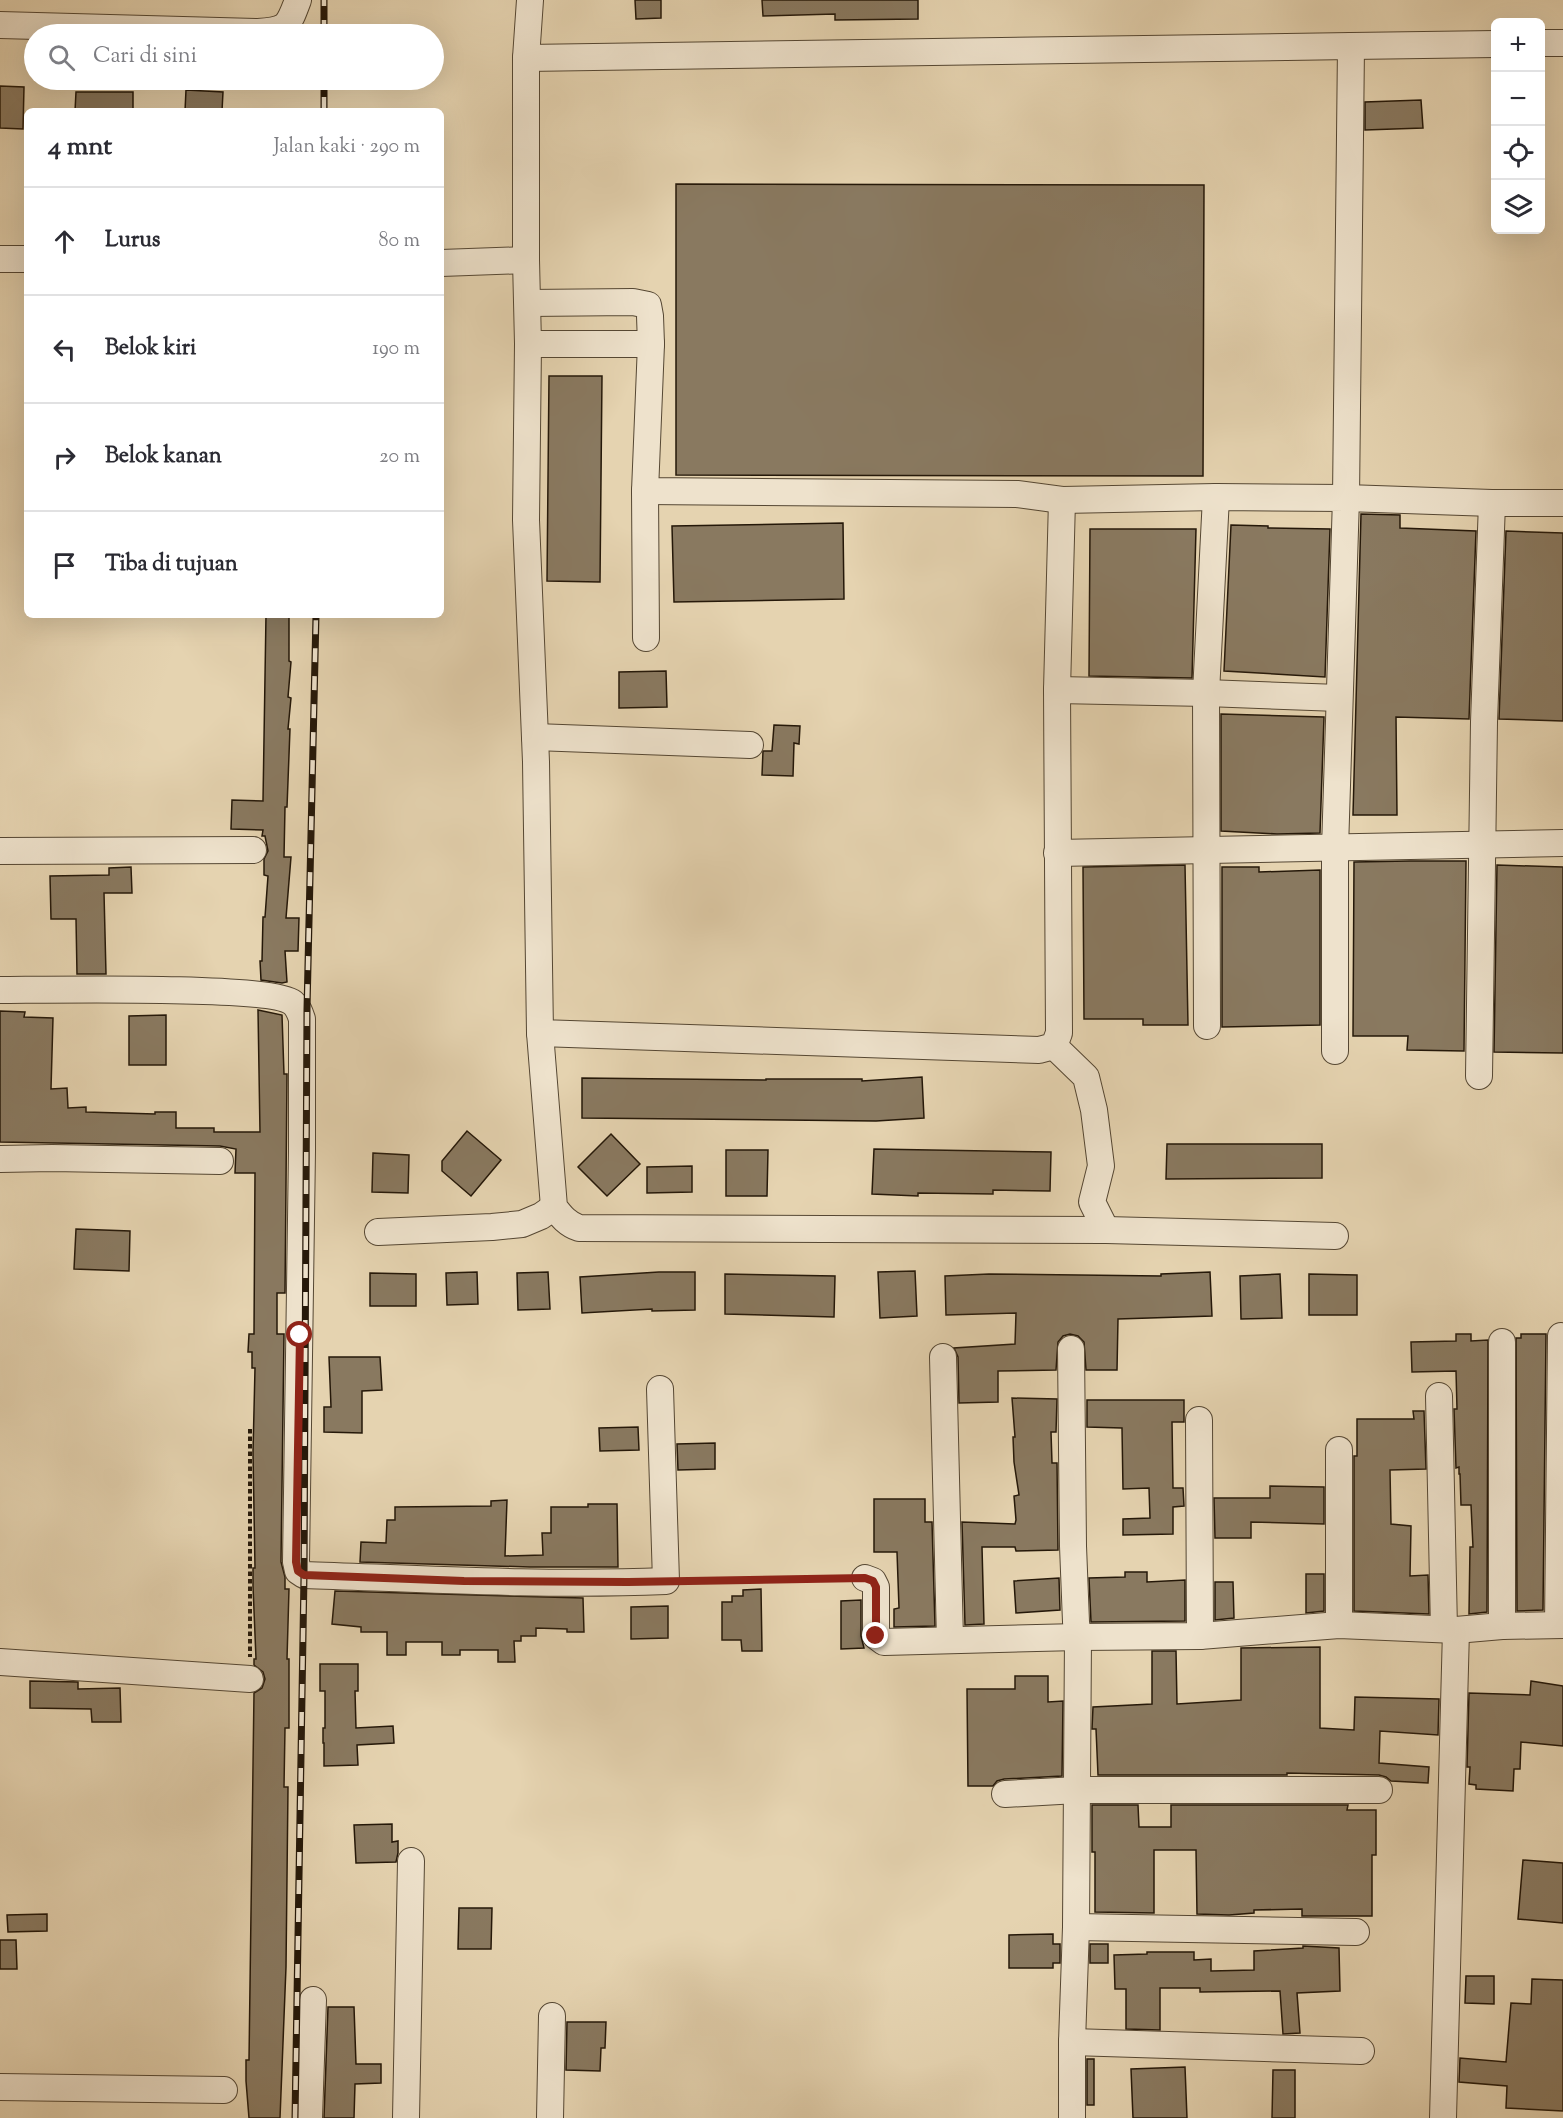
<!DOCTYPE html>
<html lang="id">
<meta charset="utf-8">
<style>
:root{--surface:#fff;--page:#f7f7f7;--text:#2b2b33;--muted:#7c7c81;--line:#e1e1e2}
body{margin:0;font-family:"Sorts Mill Goudy",serif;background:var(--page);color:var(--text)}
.controls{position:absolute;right:18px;top:18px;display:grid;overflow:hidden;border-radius:9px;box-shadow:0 6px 24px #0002}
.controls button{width:54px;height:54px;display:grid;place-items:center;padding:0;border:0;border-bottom:2px solid var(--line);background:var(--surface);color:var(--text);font:30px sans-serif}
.stop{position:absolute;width:18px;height:18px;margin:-14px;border:4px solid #8f2418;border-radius:50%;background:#fff}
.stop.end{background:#8f2418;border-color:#fff;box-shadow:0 2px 6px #0008}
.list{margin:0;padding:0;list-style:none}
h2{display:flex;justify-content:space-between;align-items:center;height:78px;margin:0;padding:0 24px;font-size:26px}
h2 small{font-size:20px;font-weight:400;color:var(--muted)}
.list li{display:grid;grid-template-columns:39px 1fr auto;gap:18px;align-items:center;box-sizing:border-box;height:108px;padding:0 24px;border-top:2px solid var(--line)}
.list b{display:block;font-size:22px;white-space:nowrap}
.list em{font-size:20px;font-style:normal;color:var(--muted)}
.icon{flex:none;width:33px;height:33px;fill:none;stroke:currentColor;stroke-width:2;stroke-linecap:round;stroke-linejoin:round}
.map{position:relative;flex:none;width:1563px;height:2118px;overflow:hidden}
.search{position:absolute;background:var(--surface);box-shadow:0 6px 24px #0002;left:24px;top:24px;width:420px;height:66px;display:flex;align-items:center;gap:15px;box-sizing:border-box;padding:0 21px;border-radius:33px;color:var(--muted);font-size:22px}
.panel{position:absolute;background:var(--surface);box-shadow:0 6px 24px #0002;left:24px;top:108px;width:420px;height:510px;border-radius:9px}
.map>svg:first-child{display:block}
.building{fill:#897960;stroke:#251809;stroke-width:1.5}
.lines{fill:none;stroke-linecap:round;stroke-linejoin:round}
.minor-casing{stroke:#554733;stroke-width:28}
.path{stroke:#251809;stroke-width:4;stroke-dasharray:4.5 3;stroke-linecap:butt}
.minor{stroke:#eee2cc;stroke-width:26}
.rail-casing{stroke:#251809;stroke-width:7}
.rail{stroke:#eee2cc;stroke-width:4.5;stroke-dasharray:14;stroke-linecap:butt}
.route{stroke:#8f2418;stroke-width:8}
</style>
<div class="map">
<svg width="1563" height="2118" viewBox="0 0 1563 2118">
<rect width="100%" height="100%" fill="#e5d3b0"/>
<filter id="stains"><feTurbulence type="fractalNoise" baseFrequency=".00333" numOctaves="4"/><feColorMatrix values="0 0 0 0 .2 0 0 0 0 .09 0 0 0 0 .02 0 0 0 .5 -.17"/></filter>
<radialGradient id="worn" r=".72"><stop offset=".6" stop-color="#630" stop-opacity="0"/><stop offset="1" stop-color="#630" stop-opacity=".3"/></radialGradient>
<g class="building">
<path d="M635 0H661V18L636 19Z"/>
<path d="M762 0H918V19L835 20V14L763 16Z"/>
<path d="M0 86 24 87 23 129 0 128Z"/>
<path d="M186 90 223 92 222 111H185Z"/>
<path d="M76 92H133V111H75Z"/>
<path d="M1421 100 1423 128 1365 130V102Z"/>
<path d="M676 184 1204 185 1203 476 676 475Z"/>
<path d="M549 376H602L600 582 547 581Z"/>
<path d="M1361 514 1400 515V528L1476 531 1469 719 1396 717 1397 815H1353Z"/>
<path d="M843 523 844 599 674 602 672 526Z"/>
<path d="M1231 525 1268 526V528L1330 529 1325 677 1224 671Z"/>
<path d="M1090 529H1196L1192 678 1089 676Z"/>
<path d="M1506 531 1563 533V721L1499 719Z"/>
<path d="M266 615H289V661L291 662 288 697 291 698 288 729H290L287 807H285L284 857H291L286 918H299L298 951H285L287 982 282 983 261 980 260 961H262L263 917H265L268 876 264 875V859L268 851 265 836H262L263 830 231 829 232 800 263 801Z"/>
<path d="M666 671 667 707 619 708V672Z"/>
<path d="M1221 714 1324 717 1320 833 1277 834 1221 831Z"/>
<path d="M774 725 800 726 799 744 794 743 793 776 762 775 763 751H772Z"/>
<path d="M1410 861H1466L1464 1051 1407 1050 1408 1036H1353L1354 862Z"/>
<path d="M1185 865 1188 1025H1143V1019H1084L1083 867Z"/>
<path d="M1497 865 1563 867V1053L1494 1052Z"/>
<path d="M131 867 132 893H104L106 974H77L76 919H51L50 876 109 875V868Z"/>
<path d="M1222 867H1259V872L1320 870V1025L1222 1027Z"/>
<path d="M258 1010 282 1015 284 1074H287L285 1293H277V1334H284L281 1562 285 1577V1589H289L287 1659H289V1728H285L284 1787H288L286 1967 280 2118H249L246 2081V2060H249L254 1693 262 1688 265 1679 263 1672 254 1665V1659H256L253 1586V1568H255L253 1453 255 1368H252V1352H248L249 1334H254L255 1173H235L236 1149 220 1146 0 1142V1011L25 1012 24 1017 53 1018 51 1089 67 1088 68 1108 86 1107V1112L155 1114V1112H176V1128H214V1132H260Z"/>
<path d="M166 1015V1065H129V1016Z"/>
<path d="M922 1077 924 1118 876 1121 582 1118V1078L766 1080V1079H862V1081Z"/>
<path d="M467 1131 501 1160 471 1196 442 1171V1161Z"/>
<path d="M611 1134 640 1164 607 1196 578 1167Z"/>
<path d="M1167 1144H1322V1178L1166 1179Z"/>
<path d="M874 1149 1051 1152 1050 1191 993 1190V1194L918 1193V1196L872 1194Z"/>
<path d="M726 1150H768L767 1196H726Z"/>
<path d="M373 1153 409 1155 408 1193 372 1192Z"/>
<path d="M692 1166V1192L647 1193V1167Z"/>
<path d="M76 1229 130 1231 129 1271 74 1269Z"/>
<path d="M915 1271 917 1316 880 1318 878 1272Z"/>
<path d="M477 1272 478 1304 447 1305 446 1273Z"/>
<path d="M548 1272 550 1309 518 1310 517 1273Z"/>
<path d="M659 1272H695V1310L652 1311V1309L582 1313 580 1277Z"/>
<path d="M1210 1272 1212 1316 1118 1319 1117 1370H1086L1084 1342 1078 1336 1070 1334 1063 1336 1058 1342 1056 1370 998 1371V1402L959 1403 958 1357 954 1348 1015 1344 1016 1313 946 1315 945 1276 989 1274 1161 1276V1274Z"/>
<path d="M370 1273 416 1274V1306H370Z"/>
<path d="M725 1274 835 1276 834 1317 725 1314Z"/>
<path d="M1280 1274 1282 1318 1241 1319 1240 1276Z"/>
<path d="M1309 1274 1357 1275V1315H1309Z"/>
<path d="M1456 1334H1471V1341L1488 1340 1487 1612 1469 1614 1470 1547H1473L1471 1505H1461L1460 1474H1459V1467L1456 1468 1454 1409H1457L1456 1371 1412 1372 1411 1342 1456 1341Z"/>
<path d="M1521 1334H1546L1543 1610 1517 1611 1516 1338H1521Z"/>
<path d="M329 1357H380L382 1390 362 1391V1433L324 1432V1407H331Z"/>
<path d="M1012 1398 1057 1399 1056 1432H1051L1052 1463H1057L1058 1550 1016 1551 1015 1547H982L984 1624 965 1625 962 1522 1015 1524 1016 1520 1014 1496 1019 1495 1014 1462 1013 1437H1015Z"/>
<path d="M1087 1400H1184V1422H1172L1173 1488H1183L1184 1506 1173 1507V1534L1123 1535V1519L1150 1518 1149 1488 1123 1489 1122 1428 1087 1427Z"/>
<path d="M1413 1411H1424L1426 1469 1390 1470 1391 1524 1411 1526 1410 1576 1428 1575 1429 1614 1354 1611V1456H1357V1419H1414Z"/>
<path d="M638 1427 639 1450 600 1451 599 1428Z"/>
<path d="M715 1443V1469L678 1470 677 1444Z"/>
<path d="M1270 1486 1324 1487V1524L1251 1522V1538H1215L1214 1498H1270Z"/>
<path d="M874 1499H925V1522H932L935 1626 894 1627V1609L899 1608 897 1552H874Z"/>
<path d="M507 1500 505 1556 543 1555 542 1533H551V1507H588V1504H617L618 1567H530L360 1562 361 1542 386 1543 387 1520H395V1507L491 1506V1501Z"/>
<path d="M1125 1572H1147V1582L1185 1580V1621L1091 1622 1089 1578 1125 1577Z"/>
<path d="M1306 1574H1324V1611L1306 1613Z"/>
<path d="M1059 1578 1060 1610 1016 1613 1014 1581Z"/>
<path d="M1215 1582H1233L1234 1618 1215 1620Z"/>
<path d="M761 1589 762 1651H742L741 1640H722V1602H732V1596H743V1590Z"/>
<path d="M335 1591 583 1598 584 1632H567V1629L536 1628V1636H521V1641H514L515 1662H498V1650H460V1655H442V1642H406V1655H387V1632H361V1627L332 1624Z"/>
<path d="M861 1600V1636L864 1648 841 1649V1601Z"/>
<path d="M668 1606V1638L631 1639V1607Z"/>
<path d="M1320 1647V1728L1354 1730 1355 1697 1439 1699 1438 1735 1380 1731 1379 1763 1429 1767 1428 1783 1391 1781 1386 1777 1379 1775 1287 1773V1775H1098L1096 1729H1092L1093 1707 1152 1704V1651H1176L1177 1704 1241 1700V1648Z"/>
<path d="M320 1664H358V1691H355L356 1728 393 1726 394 1743 357 1745 358 1765 324 1766V1743H323V1728H325V1691H320Z"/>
<path d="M1015 1676H1048V1702L1063 1701 1062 1776 1004 1779 997 1781 993 1786H968L967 1689H1015Z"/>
<path d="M30 1681 78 1682V1689L120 1688 121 1722H92L91 1709 30 1708Z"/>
<path d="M1531 1681 1563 1686V1746L1521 1742 1520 1769H1514L1513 1791 1476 1789V1785L1469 1784 1470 1767H1467L1469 1693 1530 1695Z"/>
<path d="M1092 1805H1138L1139 1827H1171V1805H1348L1347 1810H1376V1855H1372V1916H1302V1909L1254 1910V1913L1229 1915 1197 1914 1196 1850H1154V1913L1095 1912V1852H1092Z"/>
<path d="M392 1824V1842L398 1841V1853L396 1862 356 1863 354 1825Z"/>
<path d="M1523 1860 1563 1863V1923L1518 1919Z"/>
<path d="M459 1908H492L491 1949H458Z"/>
<path d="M47 1914V1931L8 1932 7 1915Z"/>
<path d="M1053 1934V1944H1060V1963H1053V1968H1009V1935Z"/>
<path d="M0 1940H16L17 1969H0Z"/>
<rect x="1090" y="1944" width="18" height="19"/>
<path d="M1303 1946 1339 1948 1340 1991 1297 1993 1300 2033 1283 2034 1280 1991 1200 1992V1988H1160V2030L1126 2029V1989H1115L1114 1955 1147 1954V1952H1194V1960L1211 1959V1971L1254 1970V1951L1303 1948Z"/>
<path d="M1466 1976H1494V2004L1465 2003Z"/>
<path d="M1532 1979 1563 1980V2111L1506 2108 1507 2086 1459 2082 1460 2058 1506 2062 1511 2003 1531 2004Z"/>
<path d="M328 2007H354L356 2064H381V2083L355 2084 354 2118H324Z"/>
<path d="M567 2022H606L605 2048H601L600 2071 566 2070Z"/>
<rect x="1087" y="2059" width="7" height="46"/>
<path d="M1185 2067 1187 2118H1133L1131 2069Z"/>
<path d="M1273 2070H1295V2118H1272Z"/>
</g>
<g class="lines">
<g class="minor-casing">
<g id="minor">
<path d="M530 0 526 58V260L528 344 526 520 536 762 540 1033 1039 1050 1054 1046 1059 1033 1057 690 1062 500"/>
<path d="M0 25 258 32C287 30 288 27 298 0"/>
<path d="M1540 43H1563"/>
<path d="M1351 46 1496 44"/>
<path d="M526 58 1351 46 1346 498 1492 503H1563"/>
<path d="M0 259H27"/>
<path d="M441 263 526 260"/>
<path d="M528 303 633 302 648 305 650 316 651 344 645 491 1017 494 1062 500 1216 497 1346 498 1335 849V1051"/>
<path d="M528 344H651"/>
<path d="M645 491 646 638"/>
<path d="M1057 690 1206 693 1339 698"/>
<path d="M535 737 750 745"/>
<path d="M0 851 253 850"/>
<path d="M1057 853 1563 843"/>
<path d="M0 990C43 990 270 985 293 1003 298 1007 300 1013 302 1019V1151L296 1562 298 1571 304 1575C424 1579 545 1586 666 1581L660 1389"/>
<path d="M1207 1026 1206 693 1216 497"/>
<path d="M540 1033 554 1207C561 1216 567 1224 579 1228L1106 1230 1335 1236"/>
<path d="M1054 1046 1086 1077 1094 1110 1101 1166 1092 1202 1106 1230"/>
<path d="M1479 1076 1484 722 1492 503"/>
<path d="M0 1159 52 1158 220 1161"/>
<path d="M378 1232 492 1227 522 1224 541 1216 554 1207"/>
<path d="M1502 1342V1626"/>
<path d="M1071 1349 1073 1546 1076 1622 1078 1637 1076 1927 1072 2042V2118"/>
<path d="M943 1357 950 1640"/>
<path d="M1439 1396 1444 1629"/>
<path d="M1199 1420 1200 1636"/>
<path d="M865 1578 873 1581 876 1587V1636L884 1642 1078 1637 1200 1636 1339 1625 1456 1630 1502 1626 1563 1625"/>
<path d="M1339 1625V1450"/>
<path d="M1558 1625 1561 1336"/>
<path d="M0 1662 250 1679"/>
<path d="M1005 1794 1077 1790H1379"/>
<path d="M1076 1927 1356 1932"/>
<path d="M1072 2042 1361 2051"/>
<path d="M0 2087 224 2090"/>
<path d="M309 2118 313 2000"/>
<path d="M406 2118 411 1861"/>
<path d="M550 2118 552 2016"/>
<path d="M1443 2118 1456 1630"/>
</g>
</g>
<g class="path">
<path d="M250 1429V1657"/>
<path d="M688 1580 845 1579"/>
</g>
<use href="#minor" class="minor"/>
<g class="rail-casing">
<g id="rail">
<path d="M324 34V0"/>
<path d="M324 111V80"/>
<path d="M295 2118 304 1575 307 1009 316 615"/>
</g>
</g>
<use href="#rail" class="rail"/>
</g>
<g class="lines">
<path class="route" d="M300 1335 296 1562 298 1571 304 1575 464 1581 628 1582 865 1578 873 1581 876 1587V1636"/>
</g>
<rect width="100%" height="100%" filter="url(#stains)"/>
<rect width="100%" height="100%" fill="url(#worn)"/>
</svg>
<div class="controls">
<button>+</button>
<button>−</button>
<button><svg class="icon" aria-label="locate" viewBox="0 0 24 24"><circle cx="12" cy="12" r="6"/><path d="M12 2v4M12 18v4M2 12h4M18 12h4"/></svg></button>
<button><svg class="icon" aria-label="layers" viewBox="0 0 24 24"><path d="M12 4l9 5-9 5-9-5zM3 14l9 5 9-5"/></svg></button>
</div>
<div class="stop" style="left:300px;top:1335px"></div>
<div class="stop end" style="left:876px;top:1636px"></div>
<div class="search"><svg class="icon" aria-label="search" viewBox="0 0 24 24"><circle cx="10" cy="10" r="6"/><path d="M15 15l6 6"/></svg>Cari di sini</div>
<section class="panel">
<h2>4 mnt<small>Jalan kaki · 290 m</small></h2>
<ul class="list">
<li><svg class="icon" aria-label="ahead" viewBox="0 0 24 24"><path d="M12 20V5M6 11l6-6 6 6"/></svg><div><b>Lurus</b></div><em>80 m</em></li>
<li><svg class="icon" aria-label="left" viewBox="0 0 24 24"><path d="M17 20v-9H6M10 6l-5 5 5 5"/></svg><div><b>Belok kiri</b></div><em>190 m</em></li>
<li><svg class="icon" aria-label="right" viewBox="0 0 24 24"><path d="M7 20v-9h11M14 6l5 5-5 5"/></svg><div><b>Belok kanan</b></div><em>20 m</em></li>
<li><svg class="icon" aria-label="arrive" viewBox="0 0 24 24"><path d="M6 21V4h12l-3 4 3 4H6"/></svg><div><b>Tiba di tujuan</b></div></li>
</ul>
</section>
</div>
